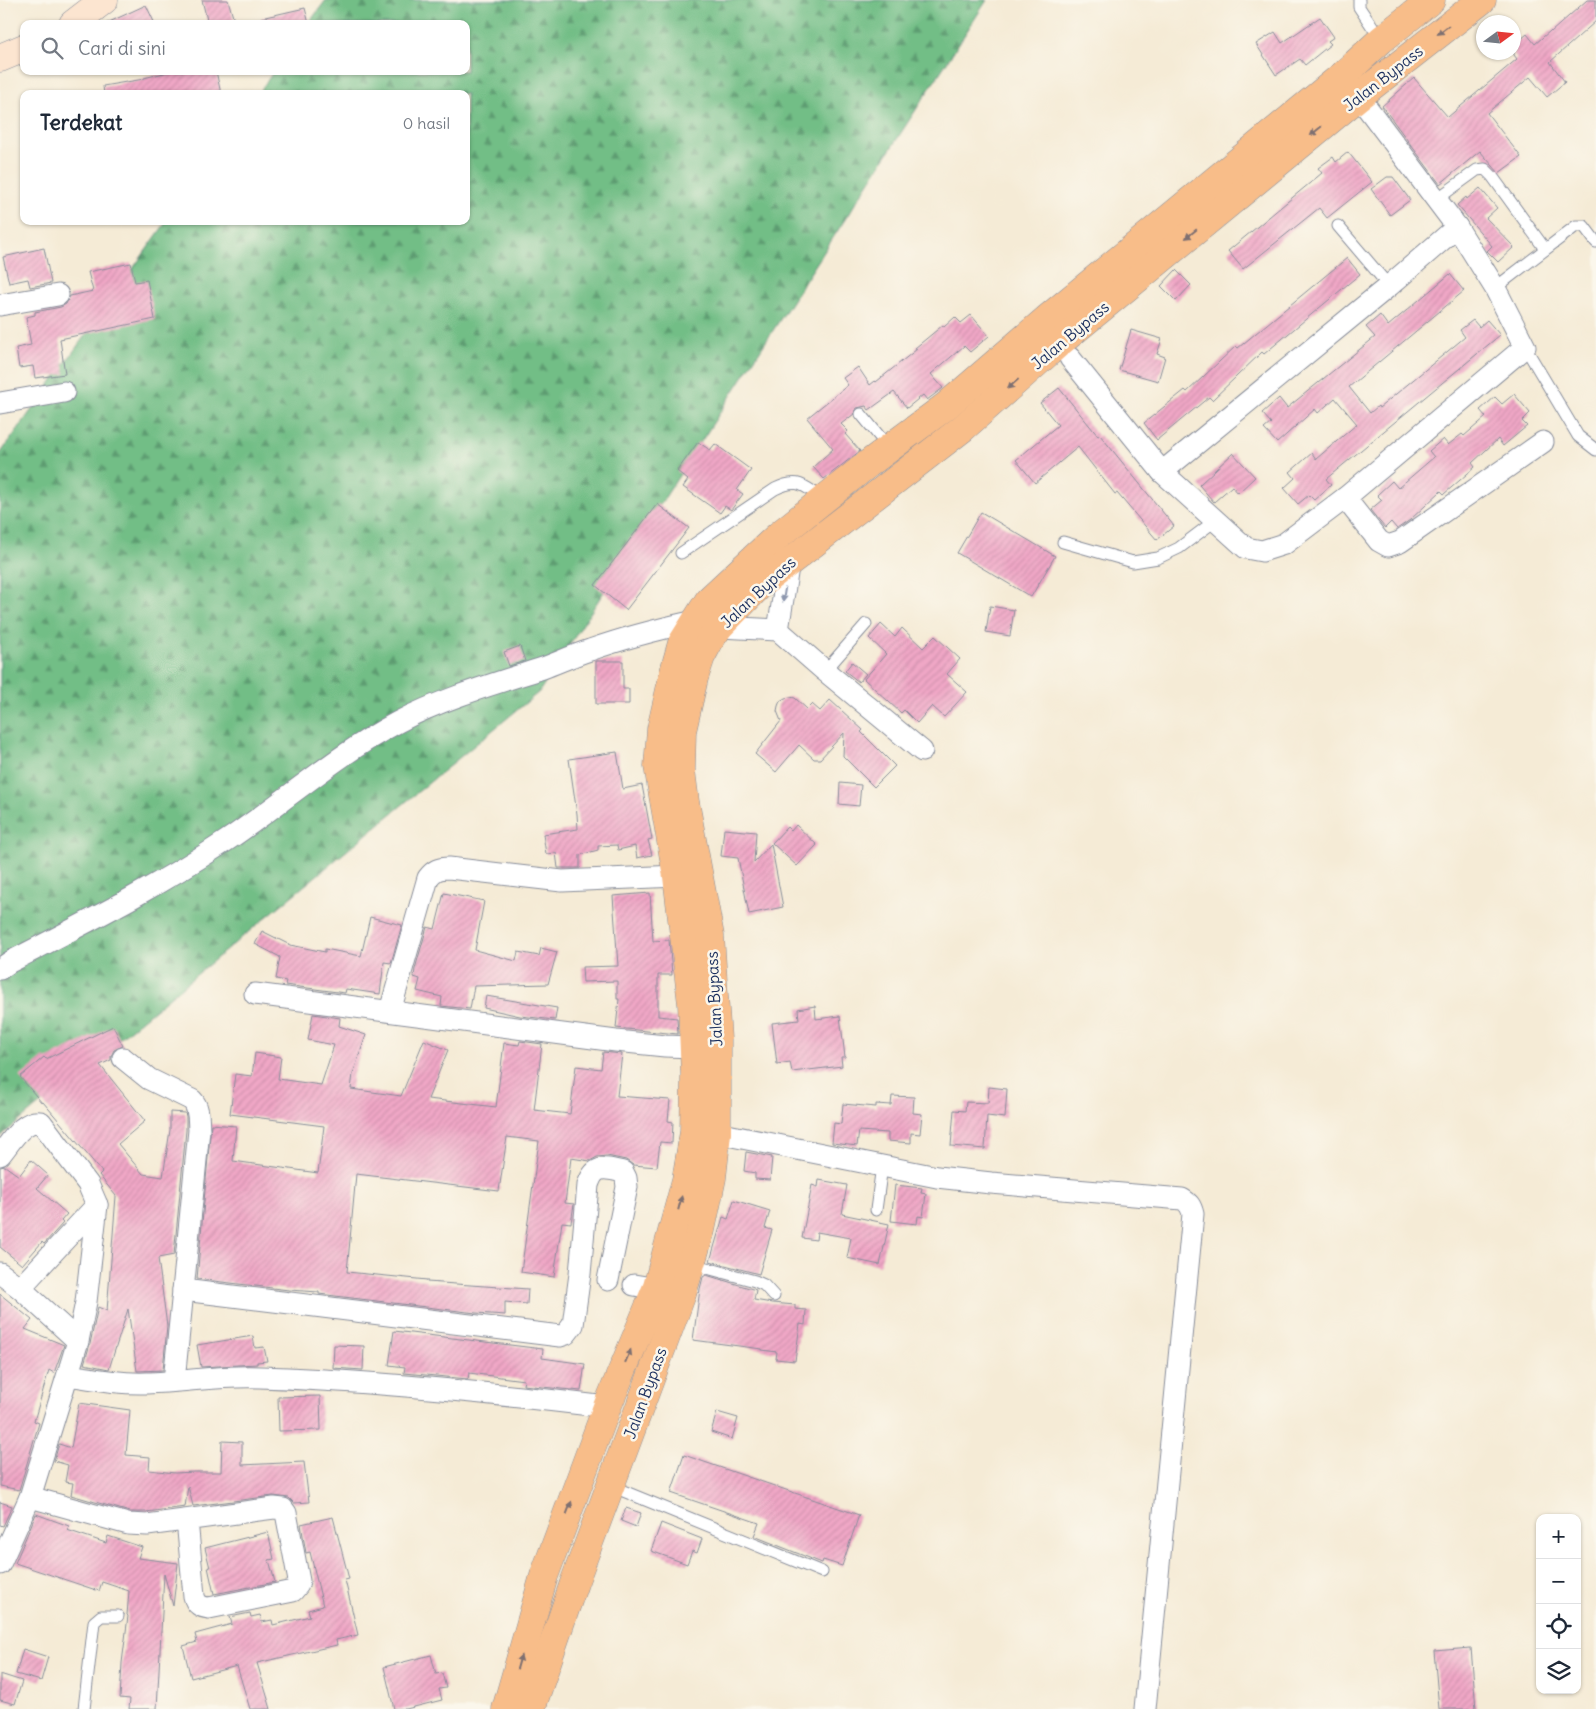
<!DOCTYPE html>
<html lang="id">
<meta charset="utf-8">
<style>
:root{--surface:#fff;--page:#f6f6f7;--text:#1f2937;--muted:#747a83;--line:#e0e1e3}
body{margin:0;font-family:Delius,sans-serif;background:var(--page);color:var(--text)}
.controls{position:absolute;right:15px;bottom:15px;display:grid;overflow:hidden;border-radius:10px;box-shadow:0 1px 4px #0004}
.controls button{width:45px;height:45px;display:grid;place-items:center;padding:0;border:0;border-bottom:1px solid var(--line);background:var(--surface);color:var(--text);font:25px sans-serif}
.compass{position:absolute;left:1476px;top:15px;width:45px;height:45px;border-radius:50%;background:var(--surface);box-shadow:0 1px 4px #0004;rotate:75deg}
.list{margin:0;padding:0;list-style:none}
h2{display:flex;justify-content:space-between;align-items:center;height:65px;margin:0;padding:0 20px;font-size:21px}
h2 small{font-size:16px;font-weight:400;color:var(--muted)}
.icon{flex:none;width:28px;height:28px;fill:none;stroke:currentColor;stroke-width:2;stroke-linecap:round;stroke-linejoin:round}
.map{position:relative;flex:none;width:1596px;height:1709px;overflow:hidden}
.search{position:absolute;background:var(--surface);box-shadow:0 1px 4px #0004;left:20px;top:20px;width:450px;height:55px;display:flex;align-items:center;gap:12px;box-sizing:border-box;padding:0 18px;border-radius:10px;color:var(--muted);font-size:19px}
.panel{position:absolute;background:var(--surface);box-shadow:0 1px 4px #0004;left:20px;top:90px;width:450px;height:135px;border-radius:10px}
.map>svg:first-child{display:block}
.forest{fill:url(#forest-firs);stroke:#467672}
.building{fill:url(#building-hatch)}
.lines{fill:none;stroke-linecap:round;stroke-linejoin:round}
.lane-casing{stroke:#888d9a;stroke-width:13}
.street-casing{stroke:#888d9a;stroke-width:23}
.secondary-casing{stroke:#888d9a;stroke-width:29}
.highway-casing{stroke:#888d9a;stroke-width:29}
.lane{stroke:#fff;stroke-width:11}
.street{stroke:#fff;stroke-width:21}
.secondary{stroke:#fce5d0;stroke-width:28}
.highway{stroke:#f8bd89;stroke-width:28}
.oneway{fill:#7e6f71}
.oneway2{fill:#8d97ae}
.labels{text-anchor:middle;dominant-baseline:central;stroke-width:5;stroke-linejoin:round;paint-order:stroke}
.street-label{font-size:16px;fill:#1b2f5e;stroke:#fbf7ec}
</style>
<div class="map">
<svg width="1596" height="1709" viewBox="0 0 1596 1709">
<defs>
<pattern id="forest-firs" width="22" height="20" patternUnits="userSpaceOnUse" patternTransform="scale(1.25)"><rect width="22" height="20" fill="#72be86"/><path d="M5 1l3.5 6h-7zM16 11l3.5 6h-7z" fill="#5d9b71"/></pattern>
<pattern id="building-hatch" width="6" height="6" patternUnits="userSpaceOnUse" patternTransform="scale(1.25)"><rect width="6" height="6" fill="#f0a7c6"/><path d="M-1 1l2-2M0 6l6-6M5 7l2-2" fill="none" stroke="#cd90ac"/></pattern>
</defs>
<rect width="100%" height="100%" fill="#fbf7ec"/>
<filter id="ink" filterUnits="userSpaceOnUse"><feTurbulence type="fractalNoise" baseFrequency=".02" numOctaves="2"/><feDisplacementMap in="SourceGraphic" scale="10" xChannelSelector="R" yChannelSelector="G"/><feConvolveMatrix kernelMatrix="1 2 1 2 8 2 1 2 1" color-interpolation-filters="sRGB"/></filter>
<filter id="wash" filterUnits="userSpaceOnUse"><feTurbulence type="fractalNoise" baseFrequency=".0096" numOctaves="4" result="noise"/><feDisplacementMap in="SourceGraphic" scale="20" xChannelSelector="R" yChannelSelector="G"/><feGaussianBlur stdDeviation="1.12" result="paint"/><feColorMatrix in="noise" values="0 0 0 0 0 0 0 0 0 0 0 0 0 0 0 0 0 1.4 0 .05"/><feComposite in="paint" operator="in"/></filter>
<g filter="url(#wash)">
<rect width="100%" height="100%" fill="#f5ebd6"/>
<path class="forest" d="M326 0H987L539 692 0 1137V454L167 221H466V94H258L274 71H466V24H308Z"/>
<g id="blocks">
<g class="building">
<path d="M202 0H228L235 24H208Z"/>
<path d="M1587 0H1596V21L1550 62 1565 82 1547 97 1530 77 1487 113 1521 157 1499 173 1480 151 1440 184 1382 106 1414 78 1448 117 1517 59 1514 55V45L1527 34 1535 44 1550 31 1551 32Z"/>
<path d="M146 5 155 24H105Z"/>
<path d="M305 8 309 24H262L261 18Z"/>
<path d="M1320 17 1334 37 1328 41 1331 44 1305 65 1300 59 1276 75 1256 44 1275 32 1282 43Z"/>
<path d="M172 71H216L221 94H104L103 86 144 79V78Z"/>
<path d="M1348 152 1372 182 1327 218 1319 208 1243 269 1228 251 1322 173 1318 168 1333 157 1336 162Z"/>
<path d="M1387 177H1393L1410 200 1390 215 1371 189Z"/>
<path d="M1480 188 1497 208 1486 218 1514 247 1498 262 1487 251 1492 246 1457 205 1466 197 1467 199Z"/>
<path d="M44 248 51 283 30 287 28 279 9 283 3 257Z"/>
<path d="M1347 258 1360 274 1264 354 1262 352 1212 400 1209 397 1157 440 1144 423 1185 390 1187 392 1236 346 1238 348Z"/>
<path d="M131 263 135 282 147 280 155 319 60 339 65 374 35 378 33 366 19 368 16 348 31 345 26 317 35 315V312L61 307 66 304 70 296 93 291 88 272Z"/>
<path d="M1176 270 1191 285 1176 301 1161 286Z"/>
<path d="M1450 274 1464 291 1349 387 1370 413 1378 406 1379 408 1465 337 1460 330 1473 320 1479 327 1487 320 1500 335 1326 479 1331 485 1314 500 1309 495 1298 504 1284 488 1295 478 1290 472 1312 453 1316 459 1357 424 1335 398 1318 413 1315 409 1277 443 1264 429 1271 423 1262 413 1279 398 1287 408 1375 337 1366 327 1380 315 1388 326Z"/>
<path d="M971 315 989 336 970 352 964 346 931 374 943 388 927 400 923 395 907 408 894 392 869 410 866 406 857 408 854 414 841 424 848 431 845 434 860 451 824 479 813 467 833 449 807 418 848 385 843 378 858 367 870 385 875 381 876 382 917 349 915 348 943 325 944 327 955 317 961 323Z"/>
<path d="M1131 330 1162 339 1157 354 1165 357 1158 381 1119 370Z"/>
<path d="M1059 388 1098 436 1100 435 1174 526 1157 540 1117 493 1115 494 1078 447 1035 483 1016 460 1058 425 1040 403Z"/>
<path d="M1514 394 1530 413 1522 421 1527 426 1503 446 1498 439 1472 463 1475 467 1444 494 1441 491 1410 520 1397 529 1391 522 1385 528 1370 510 1382 500 1377 495 1392 481 1398 488 1434 457 1429 451 1443 439 1448 445 1462 434 1464 436 1486 417 1480 410 1495 397 1502 404Z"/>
<path d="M698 442 710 450 715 444 751 470 737 490 743 494 731 510 725 506 720 513 683 487 688 480 677 471Z"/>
<path d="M1233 453 1255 477 1238 493 1232 486 1214 502 1199 485Z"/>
<path d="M657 504 689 528 626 610 595 585Z"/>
<path d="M981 512 1055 556 1031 597 957 553Z"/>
<path d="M990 606 1014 610 1010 636 986 632Z"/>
<path d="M881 624 895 637 902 628 923 648 935 636 960 659 947 674 967 692 944 717 932 706 917 723 904 710 901 713 864 679 886 654 869 638Z"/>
<path d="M520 646 525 661 509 666 504 652Z"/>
<path d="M596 661H623V689H629V704H596Z"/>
<path d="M852 662 866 674 859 682 845 671Z"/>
<path d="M790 697 795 698 807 709 812 704 820 711 830 700 863 730 861 732 895 766 874 787 843 756 844 733 820 759H814L799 745 776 772 755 754 781 721 777 711 778 706 780 701 785 698Z"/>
<path d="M617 752 623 789 642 785 652 839 648 840 652 855 637 858 635 846 618 850 617 845 598 846V850L580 855V868H558L556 853 546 854 543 834 578 829 577 814 569 759Z"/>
<path d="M840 783 861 785 859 806 839 804Z"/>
<path d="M796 825 817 845 797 866 772 843 787 827 791 831Z"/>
<path d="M724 829 756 832 754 862 771 844 783 907 749 914 738 858 721 856Z"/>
<path d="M444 893 484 901 475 950 516 961 518 952 539 956 541 948 557 952 548 984 474 986 470 1009 441 1006 442 997 417 991 420 979 414 977 415 969 427 927 435 929Z"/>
<path d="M650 893 653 941 669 940 671 962 672 975H658V1016L677 1018 678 1034 616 1028 619 999H617V981L583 982 582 967 618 966 613 896Z"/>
<path d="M370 917 402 925 391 963 384 962 380 994 346 989 345 993 285 985 286 981 276 979 280 957 255 944 262 931 290 945 325 952V949L361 956Z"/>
<path d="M486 996 557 1008 555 1020 520 1016 484 1008Z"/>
<path d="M815 1006 816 1019 840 1016 845 1057H841L842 1066 792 1072 790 1062 777 1064 772 1023 799 1020 798 1009Z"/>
<path d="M313 1014 340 1018 339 1026 366 1035 353 1074 351 1089 401 1096 424 1040 448 1050 428 1099 496 1107 504 1043 519 1045 520 1041 542 1044 534 1110 570 1114 576 1066 601 1069 603 1052 622 1054 617 1096 670 1100 668 1121 673 1122 672 1143 660 1142 657 1167 633 1165 626 1160 607 1156 597 1157 590 1161 571 1158 565 1203 574 1204 571 1223 562 1222 554 1277 521 1272 539 1141 507 1137 499 1191 356 1174 347 1272 427 1280V1282L528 1289 527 1304 505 1302V1315L476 1313 319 1294V1292L289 1290 197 1279 211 1124 236 1126 233 1161 318 1173 324 1126 230 1114 235 1074 252 1076 255 1053 281 1057 278 1079 321 1085 334 1045 308 1040Z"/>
<path d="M113 1026 123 1046 114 1050 111 1056V1060L100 1065 145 1121 118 1144 143 1174 163 1177 170 1130V1112L185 1113 186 1116V1130L174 1255 158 1258 167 1326 163 1370 137 1371 128 1309 109 1369 84 1364 90 1344 98 1307 107 1311 116 1196 99 1175 102 1172 43 1102 42 1103 20 1077 44 1057 46 1059Z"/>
<path d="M989 1087 1007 1089 1005 1118 987 1116 985 1149 951 1146 954 1110 965 1111 966 1102 988 1103Z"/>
<path d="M892 1096 914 1097 913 1113 922 1114 920 1134 911 1133V1143L888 1141V1133L859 1131 857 1146 832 1143 834 1123 841 1124 843 1104 876 1107V1104L891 1105Z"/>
<path d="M746 1152 772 1157 770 1180 755 1179V1173L744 1171Z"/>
<path d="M31 1160 48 1175 37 1188 67 1214 61 1221 63 1223 44 1244 42 1242 22 1265 0 1247V1167L5 1166 19 1176Z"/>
<path d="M819 1180 847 1185 842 1214 889 1224 880 1265 847 1258 851 1238 817 1232 816 1240 802 1238 812 1185 818 1187Z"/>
<path d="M895 1185 922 1188 921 1193 926 1194 923 1217 918 1216 917 1224 891 1221Z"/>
<path d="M734 1200 770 1211 765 1228 772 1230 759 1274 710 1261 723 1217 728 1219Z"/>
<path d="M706 1275 756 1290 754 1300 772 1303 795 1305V1309L806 1310 805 1325 800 1324 795 1361 776 1359 777 1352 762 1350V1349L693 1340 700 1289 703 1277Z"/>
<path d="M0 1294 32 1320 25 1329 64 1345 54 1373 49 1370 34 1421 39 1423 19 1490 0 1486Z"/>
<path d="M394 1331 543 1349 542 1358 585 1364 581 1391 523 1385 524 1380 469 1373 468 1379 404 1373 405 1367 389 1365Z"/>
<path d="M253 1336 255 1348 264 1347 267 1361 257 1362V1364L201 1367 197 1345Z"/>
<path d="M334 1345 364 1346 363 1370 333 1368Z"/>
<path d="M320 1396 321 1430 279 1431 278 1397Z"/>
<path d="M79 1403 130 1410 126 1455 150 1457 149 1470 175 1473 194 1472H221L222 1441 242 1442V1465L304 1462 309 1502 294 1503 289 1498 273 1496 193 1506 188 1486 185 1507 146 1512H130L71 1495 73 1483 65 1482 68 1465 54 1461 59 1444 71 1448Z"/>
<path d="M717 1412 738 1418 732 1439 711 1432Z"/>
<path d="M684 1455 859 1515 842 1566 823 1560 822 1563 754 1536 759 1523 671 1493Z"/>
<path d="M0 1502 12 1506 3 1526 0 1525Z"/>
<path d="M626 1508 641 1513 636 1527 621 1521Z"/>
<path d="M36 1514 69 1526 67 1530 106 1543 108 1536 142 1547 138 1558 178 1563 173 1606 164 1574 157 1709H129L130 1699 120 1698 122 1663 128 1616 127 1615 129 1591 102 1582 99 1591 15 1563Z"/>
<path d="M333 1517 349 1579 345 1580 358 1635 336 1640 337 1645 257 1663 271 1709H250L237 1666 191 1678 183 1646 197 1642 195 1634 232 1624 230 1617 250 1613 251 1617 260 1615 262 1622 272 1620 273 1625 310 1616 308 1610 323 1606 310 1552 306 1553 301 1524Z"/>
<path d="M661 1523 702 1539 697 1553 692 1551 687 1564 651 1551Z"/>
<path d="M268 1532 274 1559 269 1560 275 1582 214 1594 208 1567 210 1568 205 1548Z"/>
<path d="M1471 1648 1476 1709H1439L1434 1651Z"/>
<path d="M23 1649 48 1657 41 1681 16 1674Z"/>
<path d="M431 1655 436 1674 442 1673 446 1688 439 1689 442 1700 406 1709H394L384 1667Z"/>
<path d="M0 1674 22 1681 15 1704 0 1700Z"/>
</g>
</g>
</g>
<g filter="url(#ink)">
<use href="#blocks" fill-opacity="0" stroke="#888d9a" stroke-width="1"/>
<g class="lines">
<g class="lane-casing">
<g id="lane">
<path d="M1359 0V7L1381 40"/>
<path d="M1437 199 1477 170 1485 169 1492 176 1545 249"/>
<path d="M1338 226 1389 286"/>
<path d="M1495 288 1576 226H1584L1596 242"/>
<path d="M1525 347 1578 436 1596 450"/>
<path d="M861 414 889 448"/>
<path d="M1063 542 1133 562 1158 558 1179 548 1216 520"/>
<path d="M681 553 775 489C799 477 803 486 824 499"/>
<path d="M825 671 866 624"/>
<path d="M876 1210 882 1166"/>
<path d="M692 1264 755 1281 764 1285 774 1296"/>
<path d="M611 1486 822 1572"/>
<path d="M84 1709 94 1622 101 1616H118"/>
</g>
</g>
<g class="street-casing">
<g id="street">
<path d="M0 305 58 295"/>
<path d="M1070 358 1162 472 1389 286 1457 227 1350 85"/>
<path d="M0 403 64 392"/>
<path d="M1162 472 1246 548 1262 551 1284 544 1345 498 1525 347 1495 288 1457 227"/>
<path d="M1345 498 1379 541 1388 546 1400 542 1543 442"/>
<path d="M719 627 778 630 825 671 922 751"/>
<path d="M778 630 789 561"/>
<path d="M0 969 10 962C83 924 157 887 226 841 284 802 336 755 398 722 444 698 494 684 543 668 559 662 574 655 590 650 624 638 659 629 695 621"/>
<path d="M255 994 616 1041 665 1046 694 1047"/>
<path d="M390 1011 428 878C434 870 439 868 449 868L562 881 677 876"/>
<path d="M123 1058 149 1079 192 1100C200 1108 198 1120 199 1130L174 1381"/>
<path d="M717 1133 937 1177 991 1183 1182 1199C1189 1203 1191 1206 1193 1214L1145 1709"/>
<path d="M0 1155C11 1142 23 1119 41 1122L88 1184 97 1205 86 1302 78 1341 30 1497 0 1564"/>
<path d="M0 1273 20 1288 78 1341"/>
<path d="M634 1285 670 1291"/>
<path d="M20 1288 97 1205"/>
<path d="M183 1290 560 1336 566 1334 573 1325 580 1274 588 1185C595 1164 604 1168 623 1172L626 1178 627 1187 608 1280"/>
<path d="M68 1375C94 1379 120 1384 147 1383 185 1382 222 1375 260 1377 376 1381 492 1393 607 1407"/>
<path d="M30 1497 128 1524 147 1525 274 1508 283 1509 286 1513 299 1581 298 1585 293 1591 209 1608C201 1607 196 1605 194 1596L187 1520"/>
</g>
</g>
<g class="secondary-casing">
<g id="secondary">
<path d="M73 24 104 0"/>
<path d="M0 58 24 48"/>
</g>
</g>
<g class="highway-casing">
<g id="highway">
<path d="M506 1709 544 1576 607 1407 657 1287 686 1180 694 1132 695 1075 692 1004 677 876 658 766 661 729 675 668 682 643 709 600 779 535 868 464 946 406 1048 318 1343 75 1381 40 1431 0"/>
<path d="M531 1709 574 1583 682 1294 701 1230 712 1178 717 1133V1039L710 936 685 802 681 770 682 731 694 678 701 657 710 640 719 627 761 584 963 428 1058 344 1358 97 1482 0"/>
</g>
</g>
<use href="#lane" class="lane"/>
<use href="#street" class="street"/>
<use href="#secondary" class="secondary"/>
<use href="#highway" class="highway"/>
</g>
<defs><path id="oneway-solid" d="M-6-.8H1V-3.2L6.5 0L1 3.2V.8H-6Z" transform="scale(1.25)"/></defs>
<g class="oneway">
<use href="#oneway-solid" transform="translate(1443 30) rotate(142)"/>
<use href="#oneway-solid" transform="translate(1316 131) rotate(141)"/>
<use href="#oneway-solid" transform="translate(1191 234) rotate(141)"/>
<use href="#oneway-solid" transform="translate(1013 384) rotate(138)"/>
<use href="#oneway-solid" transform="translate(680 1203) rotate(-76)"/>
<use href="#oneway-solid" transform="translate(628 1356) rotate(-67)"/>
<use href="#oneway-solid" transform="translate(569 1508) rotate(-69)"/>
<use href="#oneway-solid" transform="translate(519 1662) rotate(-74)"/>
</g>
<use class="oneway2" href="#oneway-solid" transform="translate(784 595) rotate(99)"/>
</g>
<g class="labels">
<g class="street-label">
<text transform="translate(1383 78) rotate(-38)">Jalan Bypass</text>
<text transform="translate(1070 335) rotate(-40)">Jalan Bypass</text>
<text transform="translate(758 592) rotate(-43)">Jalan Bypass</text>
<text transform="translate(714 999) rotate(-93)">Jalan Bypass</text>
<text transform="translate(645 1393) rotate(-70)">Jalan Bypass</text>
</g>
</g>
</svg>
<div class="controls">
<button>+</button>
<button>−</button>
<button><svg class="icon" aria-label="locate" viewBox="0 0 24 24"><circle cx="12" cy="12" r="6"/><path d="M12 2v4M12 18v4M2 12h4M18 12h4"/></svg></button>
<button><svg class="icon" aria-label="layers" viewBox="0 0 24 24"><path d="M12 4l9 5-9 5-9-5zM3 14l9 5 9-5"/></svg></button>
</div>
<svg class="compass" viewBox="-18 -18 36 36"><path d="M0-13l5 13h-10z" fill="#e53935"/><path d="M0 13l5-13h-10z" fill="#747a83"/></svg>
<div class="search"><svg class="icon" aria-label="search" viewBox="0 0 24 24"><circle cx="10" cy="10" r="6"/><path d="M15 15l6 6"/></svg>Cari di sini</div>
<section class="panel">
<h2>Terdekat<small>0 hasil</small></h2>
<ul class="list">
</ul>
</section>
</div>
